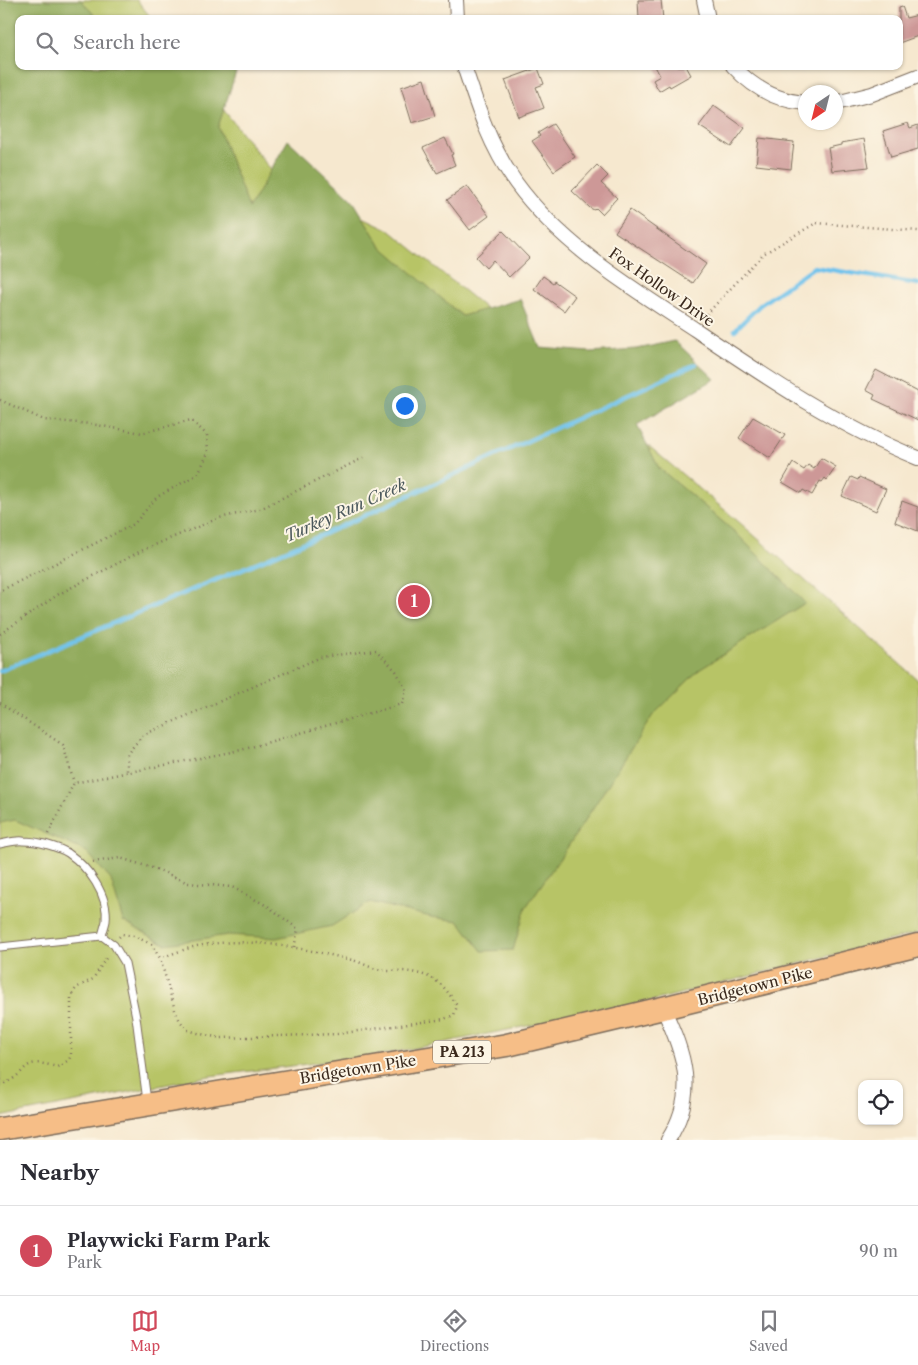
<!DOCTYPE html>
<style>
:root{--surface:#fff;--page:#f7f7f7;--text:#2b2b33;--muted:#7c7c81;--line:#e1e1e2;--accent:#d1495b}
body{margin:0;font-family:"Libre Caslon Text",serif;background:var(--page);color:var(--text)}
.controls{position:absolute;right:15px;bottom:15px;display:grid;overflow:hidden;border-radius:10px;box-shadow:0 1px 4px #0004}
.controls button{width:45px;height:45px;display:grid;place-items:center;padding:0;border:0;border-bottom:1px solid var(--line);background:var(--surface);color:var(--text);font:25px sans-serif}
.compass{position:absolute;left:798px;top:85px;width:45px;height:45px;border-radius:50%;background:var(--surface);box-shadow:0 1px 4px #0004;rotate:215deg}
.you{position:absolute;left:404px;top:405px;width:18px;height:18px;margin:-12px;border:4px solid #fff;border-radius:50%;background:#1a73e8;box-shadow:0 0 0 8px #1a73e833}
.badge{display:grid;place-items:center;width:32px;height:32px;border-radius:50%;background:var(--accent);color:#fff;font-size:16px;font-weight:700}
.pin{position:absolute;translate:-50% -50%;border:2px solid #fff;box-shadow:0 1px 5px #0006}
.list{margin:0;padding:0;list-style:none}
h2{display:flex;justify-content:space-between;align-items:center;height:65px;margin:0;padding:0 20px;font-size:21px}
h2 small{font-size:16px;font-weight:400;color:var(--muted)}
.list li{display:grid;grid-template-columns:32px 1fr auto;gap:15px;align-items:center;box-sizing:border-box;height:90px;padding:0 20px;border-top:1px solid var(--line)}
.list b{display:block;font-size:19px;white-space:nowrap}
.list p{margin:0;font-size:16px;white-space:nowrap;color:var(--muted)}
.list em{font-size:16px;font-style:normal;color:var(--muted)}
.icon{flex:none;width:28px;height:28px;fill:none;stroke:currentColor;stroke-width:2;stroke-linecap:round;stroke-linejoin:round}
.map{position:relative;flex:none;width:918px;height:1140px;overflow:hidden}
.search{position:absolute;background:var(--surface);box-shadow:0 1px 4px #0004;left:15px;right:15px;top:15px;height:55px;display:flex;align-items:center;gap:12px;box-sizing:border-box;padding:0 18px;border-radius:10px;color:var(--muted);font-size:19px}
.sheet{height:155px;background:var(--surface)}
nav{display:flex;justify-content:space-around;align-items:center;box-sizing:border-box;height:70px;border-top:1px solid var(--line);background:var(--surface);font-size:14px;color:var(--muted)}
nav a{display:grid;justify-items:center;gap:2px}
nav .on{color:var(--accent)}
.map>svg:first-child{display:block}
.green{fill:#b7c466;stroke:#797742}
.forest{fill:#91aa5b;stroke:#666a3c}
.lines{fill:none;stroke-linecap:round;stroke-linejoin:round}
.stream{stroke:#70c3ec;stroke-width:4.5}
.building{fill:#cd9897}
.service-casing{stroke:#7c6c5c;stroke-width:9}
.minor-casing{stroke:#7c6c5c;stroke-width:16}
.primary-casing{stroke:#7c6c5c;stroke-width:25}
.path{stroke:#7c6c5c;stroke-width:2.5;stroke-dasharray:1 4;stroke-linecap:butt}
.service{stroke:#fff;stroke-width:7}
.minor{stroke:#fff;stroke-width:14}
.primary{stroke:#f6be87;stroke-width:22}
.labels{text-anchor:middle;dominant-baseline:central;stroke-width:4;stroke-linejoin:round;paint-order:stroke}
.shield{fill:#fcf5e5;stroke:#75675a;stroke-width:1}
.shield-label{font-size:14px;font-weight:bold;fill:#3b2a1e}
.street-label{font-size:15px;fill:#3b2a1e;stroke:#fcf5e5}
.water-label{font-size:16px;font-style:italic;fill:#4b585c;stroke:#fcf5e5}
</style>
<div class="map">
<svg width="918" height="1140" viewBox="0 0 918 1140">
<rect width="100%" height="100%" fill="#fcf5e5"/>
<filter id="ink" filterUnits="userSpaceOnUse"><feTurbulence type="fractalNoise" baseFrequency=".02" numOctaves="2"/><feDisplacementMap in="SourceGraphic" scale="10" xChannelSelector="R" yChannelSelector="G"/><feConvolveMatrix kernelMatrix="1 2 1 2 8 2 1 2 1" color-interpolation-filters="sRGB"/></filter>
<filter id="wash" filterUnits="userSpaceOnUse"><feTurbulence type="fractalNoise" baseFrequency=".0096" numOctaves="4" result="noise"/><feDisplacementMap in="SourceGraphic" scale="20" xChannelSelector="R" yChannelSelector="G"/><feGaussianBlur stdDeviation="1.12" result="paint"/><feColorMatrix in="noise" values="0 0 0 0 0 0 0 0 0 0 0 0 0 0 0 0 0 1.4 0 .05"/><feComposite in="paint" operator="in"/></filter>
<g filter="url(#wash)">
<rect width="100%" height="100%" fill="#f6e8cf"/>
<path class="green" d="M0 0H137L152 19H19V66H189L275 175 388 229 473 298 739 522 918 680V933L644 1003 381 1055 210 1076 0 1117Z"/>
<path class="forest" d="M0 0H81L98 19H19V66H169L175 69 180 66H238L218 127 249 208 288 140 352 199 380 245 462 316 520 299 540 348 590 352 637 349 675 341 715 379 637 425 659 468 736 533 805 603 699 670 653 715 567 848 526 907 513 950 482 951 459 921 431 917 370 902 332 926 276 938 228 935 165 944 123 921 111 880 87 852 15 820 0 823Z"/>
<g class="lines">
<g class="stream">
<path d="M735 330 760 305 814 267 918 284"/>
<path d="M0 671 322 535 696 364"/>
</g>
</g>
<g id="blocks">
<g class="building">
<path d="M638 0H661L663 19H639Z"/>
<path d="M902 6 906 18 918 15V36L899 43V7Z"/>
<path d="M655 66H686L691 75 670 87 669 85 659 91 653 80 660 76Z"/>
<path d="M538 68 544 84 536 87 544 108 519 117 505 80Z"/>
<path d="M424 79 435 116 412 123 401 87Z"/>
<path d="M714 106 745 128 731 147 699 126Z"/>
<path d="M908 123 910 128 918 125V149L891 157 883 131Z"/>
<path d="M553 124 575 157 554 171 532 141 540 136 538 133Z"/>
<path d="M445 138 453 154 451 155 455 165 437 173 423 148Z"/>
<path d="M759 138 794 142 791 169 756 165Z"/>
<path d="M864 139 869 167 832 171 828 148 841 145V143Z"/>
<path d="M597 165 608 176 601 183 617 198 602 214 596 208 594 210 590 208 572 191Z"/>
<path d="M467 186 489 216 470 230 447 200Z"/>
<path d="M630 210 706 264 693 283 615 232Z"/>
<path d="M503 231 529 258 509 277 493 260 486 268 476 257Z"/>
<path d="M543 276 553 283 554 281 575 296 564 311 534 289Z"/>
<path d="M876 370 918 392V420L873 399 875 395 866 390Z"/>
<path d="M753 417 785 435 770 458 739 438Z"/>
<path d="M821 458 836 467 827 480 825 478 822 482 820 481 812 495 803 490 801 493 782 482 793 463 804 470 808 465 814 469Z"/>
<path d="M851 477 858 480 859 477 886 489 876 511 842 496Z"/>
<path d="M902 501 918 507V531L895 522Z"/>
</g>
</g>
</g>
<g filter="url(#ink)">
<use href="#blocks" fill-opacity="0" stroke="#7c6c5c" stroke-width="1"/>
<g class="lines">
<g class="service-casing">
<g id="service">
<path d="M0 844C7 843 16 840 23 841 37 841 56 846 68 853 88 867 109 895 106 921 105 926 103 931 102 936"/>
<path d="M0 947 102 936 114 945 125 963 136 1017 147 1101"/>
</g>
</g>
<g class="minor-casing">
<g id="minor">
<path d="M456 0 457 19"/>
<path d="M704 0 708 19"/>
<path d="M464 66C478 109 490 146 516 183 562 246 632 288 696 330 767 378 838 426 918 458"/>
<path d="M733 66C752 87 777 101 806 103"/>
<path d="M836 103 872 94 918 76"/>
<path d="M663 1008C685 1055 698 1093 668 1140"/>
</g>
</g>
<g class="primary-casing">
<path id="primary" d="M0 1129 507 1045 663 1008 918 945"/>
</g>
<g class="path">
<path d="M703 318 763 254 816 223 918 231"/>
<path d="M0 400 44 420 91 424 142 433 191 420 207 435 208 453 198 474 157 497 134 524 0 591"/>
<path d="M0 634 59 594 145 549 219 518 260 509 367 456"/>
<path d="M0 703 63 745 74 783"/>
<path d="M48 834 74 783 241 750 402 704 406 690 396 671 376 650 321 657 143 735 127 754V772"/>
<path d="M93 862 120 858 159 870 188 883 232 887 269 907 298 929 294 948"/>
<path d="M119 937 122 934 134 936 151 944 160 958 175 1010 180 1021 188 1030 201 1034 221 1038 337 1034 444 1019 454 1015 457 1006C443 982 432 974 403 971 396 970 387 972 380 970 370 968 361 962 352 960 301 948 249 936 197 946 185 949 172 954 160 958"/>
<path d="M0 1080 5 1083C31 1072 19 1056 57 1067L69 1060 71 1055V996L76 988 93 979 108 955"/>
</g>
<use href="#service" class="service"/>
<use href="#minor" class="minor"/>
<use href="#primary" class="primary"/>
</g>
</g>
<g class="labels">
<rect class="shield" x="433" y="1040.5" width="58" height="23" rx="4"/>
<g class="shield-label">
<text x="462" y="1052">PA 213</text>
</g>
<g class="street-label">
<text transform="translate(662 287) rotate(35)">Fox Hollow Drive</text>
<text transform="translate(755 986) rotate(-14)">Bridgetown Pike</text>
<text transform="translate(358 1069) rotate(-9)">Bridgetown Pike</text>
</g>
<g class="water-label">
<text transform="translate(345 510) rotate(-24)">Turkey Run Creek</text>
</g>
</g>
</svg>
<div class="controls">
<button><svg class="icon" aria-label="locate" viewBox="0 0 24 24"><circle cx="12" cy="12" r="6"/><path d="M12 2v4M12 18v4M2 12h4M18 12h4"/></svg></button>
</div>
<svg class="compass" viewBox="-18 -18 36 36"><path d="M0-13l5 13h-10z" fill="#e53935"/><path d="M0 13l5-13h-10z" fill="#7c7c81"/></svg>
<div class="you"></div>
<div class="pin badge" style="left:414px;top:601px">1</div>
<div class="search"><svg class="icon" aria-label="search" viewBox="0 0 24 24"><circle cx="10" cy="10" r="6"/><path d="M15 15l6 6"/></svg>Search here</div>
</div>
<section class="sheet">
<h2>Nearby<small></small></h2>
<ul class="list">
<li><span class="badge">1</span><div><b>Playwicki Farm Park</b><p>Park</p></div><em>90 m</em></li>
</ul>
</section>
<nav>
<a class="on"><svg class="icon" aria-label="map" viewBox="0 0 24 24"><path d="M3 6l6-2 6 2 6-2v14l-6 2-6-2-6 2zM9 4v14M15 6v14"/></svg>Map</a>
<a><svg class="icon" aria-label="directions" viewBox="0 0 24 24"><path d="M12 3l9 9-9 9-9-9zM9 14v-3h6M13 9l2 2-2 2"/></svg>Directions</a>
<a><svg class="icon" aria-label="saved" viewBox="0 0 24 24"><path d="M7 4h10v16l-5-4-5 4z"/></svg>Saved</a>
</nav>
